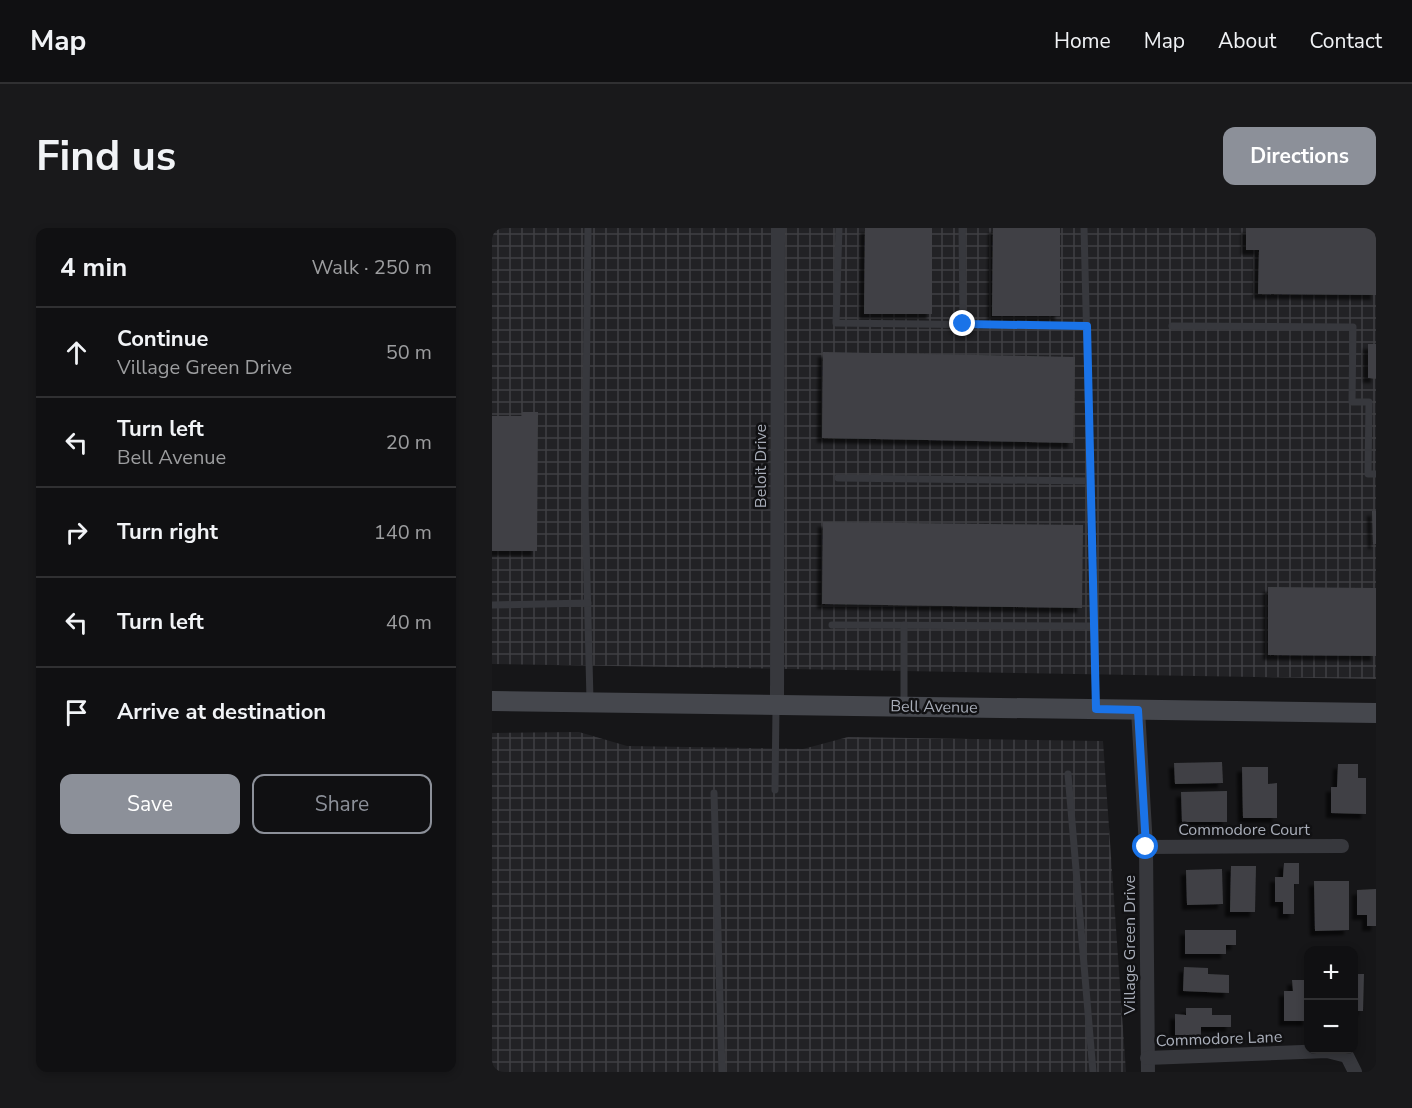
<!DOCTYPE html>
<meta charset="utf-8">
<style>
:root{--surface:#101012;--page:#19191b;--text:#f1f3f6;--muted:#9c9d9f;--line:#303032;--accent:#8c9099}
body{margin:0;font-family:"Nunito Sans",sans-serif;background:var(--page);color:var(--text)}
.controls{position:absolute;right:18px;bottom:18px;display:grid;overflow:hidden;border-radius:12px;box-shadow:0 3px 9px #0003}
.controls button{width:54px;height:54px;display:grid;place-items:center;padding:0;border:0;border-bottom:2px solid var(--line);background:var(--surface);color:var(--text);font:30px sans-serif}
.stop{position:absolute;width:18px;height:18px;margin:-14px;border:4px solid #1a73e8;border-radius:50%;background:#fff}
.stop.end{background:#1a73e8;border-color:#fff;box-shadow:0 2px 6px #0008}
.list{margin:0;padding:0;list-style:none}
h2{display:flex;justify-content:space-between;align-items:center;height:78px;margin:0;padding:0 24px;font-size:26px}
h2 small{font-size:20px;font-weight:400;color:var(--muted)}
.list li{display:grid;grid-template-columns:39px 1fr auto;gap:18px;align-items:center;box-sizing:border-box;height:90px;padding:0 24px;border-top:2px solid var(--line)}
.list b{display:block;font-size:22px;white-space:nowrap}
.list p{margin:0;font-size:20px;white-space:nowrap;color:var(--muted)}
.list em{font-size:20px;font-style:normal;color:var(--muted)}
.actions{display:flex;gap:12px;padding:18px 24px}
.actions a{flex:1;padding:14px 0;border:2px solid var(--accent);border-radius:12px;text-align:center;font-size:21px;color:var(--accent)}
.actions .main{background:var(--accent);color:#fff}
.icon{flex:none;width:33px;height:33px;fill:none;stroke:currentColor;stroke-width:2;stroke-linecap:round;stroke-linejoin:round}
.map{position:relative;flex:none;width:884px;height:844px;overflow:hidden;border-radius:12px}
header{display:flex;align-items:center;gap:36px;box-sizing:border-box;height:84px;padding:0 30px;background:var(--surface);border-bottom:2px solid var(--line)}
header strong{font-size:28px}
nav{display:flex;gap:33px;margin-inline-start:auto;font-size:21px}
.intro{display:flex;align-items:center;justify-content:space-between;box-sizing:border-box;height:144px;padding:0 36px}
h1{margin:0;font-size:42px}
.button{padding:15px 27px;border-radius:12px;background:var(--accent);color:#fff;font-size:21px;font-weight:700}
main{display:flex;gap:36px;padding:0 36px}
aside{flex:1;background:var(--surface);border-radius:12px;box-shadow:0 3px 9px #0003}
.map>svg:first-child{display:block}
.industrial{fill:url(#industrial-grid)}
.building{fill:#404145;filter:url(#shadow)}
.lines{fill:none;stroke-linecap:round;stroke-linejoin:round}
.service{stroke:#37383d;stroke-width:7}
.minor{stroke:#37383d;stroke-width:14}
.secondary{stroke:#45474d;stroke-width:20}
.route{stroke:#1a73e8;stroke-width:8}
.labels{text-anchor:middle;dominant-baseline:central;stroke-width:5;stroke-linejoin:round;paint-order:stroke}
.street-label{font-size:16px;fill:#a8adb8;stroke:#111113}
</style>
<header>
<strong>Map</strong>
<nav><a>Home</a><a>Map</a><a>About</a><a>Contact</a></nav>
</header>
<div class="intro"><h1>Find us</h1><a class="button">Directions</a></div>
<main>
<aside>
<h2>4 min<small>Walk · 250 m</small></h2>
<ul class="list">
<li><svg class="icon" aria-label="ahead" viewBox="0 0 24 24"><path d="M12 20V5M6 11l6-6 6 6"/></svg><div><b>Continue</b><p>Village Green Drive</p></div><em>50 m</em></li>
<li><svg class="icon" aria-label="left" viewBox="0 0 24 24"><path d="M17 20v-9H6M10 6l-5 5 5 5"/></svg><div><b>Turn left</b><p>Bell Avenue</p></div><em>20 m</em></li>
<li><svg class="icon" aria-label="right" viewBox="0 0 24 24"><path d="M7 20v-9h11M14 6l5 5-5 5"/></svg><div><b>Turn right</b></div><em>140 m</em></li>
<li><svg class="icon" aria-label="left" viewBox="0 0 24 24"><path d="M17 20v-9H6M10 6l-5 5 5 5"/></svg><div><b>Turn left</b></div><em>40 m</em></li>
<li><svg class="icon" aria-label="arrive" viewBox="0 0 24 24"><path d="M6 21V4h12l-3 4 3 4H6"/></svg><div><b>Arrive at destination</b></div></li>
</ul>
<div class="actions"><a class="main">Save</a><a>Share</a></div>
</aside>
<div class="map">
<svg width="884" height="844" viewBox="0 0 884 844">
<defs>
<pattern id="industrial-grid" width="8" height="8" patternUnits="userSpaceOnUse" patternTransform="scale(1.5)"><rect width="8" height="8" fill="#222225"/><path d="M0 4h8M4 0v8" fill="none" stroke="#3f3f43"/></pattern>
<filter id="shadow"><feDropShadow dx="-5" dy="5" stdDeviation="1.5" flood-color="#0009"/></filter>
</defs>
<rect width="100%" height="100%" fill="#161618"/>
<g class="industrial">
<path d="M0 0H884V451L0 436Z"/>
<path d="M87 504 135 518 311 521 356 509 611 513 634 844H0V505Z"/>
</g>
<g class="building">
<path d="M373 0H440V86H372Z"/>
<path d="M501 0H568V88H500Z"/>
<path d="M754 0H884V67L766 66 767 22H754Z"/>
<rect x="876" y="116" width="8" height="34"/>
<path d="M331 124 583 129 581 215 330 210Z"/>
<path d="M30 184H46L45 323H0V188H30Z"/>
<path d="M880 283H884V316H881Z"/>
<path d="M331 294 591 297 590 380 330 376Z"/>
<path d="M776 359 884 360V428L776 427Z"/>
<path d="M730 534 731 555 683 556 682 535Z"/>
<path d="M846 536H866V550H874V586L839 585V559H845Z"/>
<path d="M750 539H776V556L785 555V590H751Z"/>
<path d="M735 563V594H690L689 564Z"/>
<path d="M792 635H807V656H802V686H791V674H783V649H791Z"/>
<path d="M739 638H764L763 684H738Z"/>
<path d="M730 641 731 676 695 677 694 642Z"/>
<path d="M822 653H857V702L823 703Z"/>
<path d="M884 661V698H875V687H865V662Z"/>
<path d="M693 702H744V717H734V726H693Z"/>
<path d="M692 739 716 740V746L737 747V765L691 763Z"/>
<path d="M862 746H872L871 783H865L864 798H862Z"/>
<path d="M800 752H816V793H792V763H801Z"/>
<path d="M694 780H720V787H739V799H709V807H683V786L694 787Z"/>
</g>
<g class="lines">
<g class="service">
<path d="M96 0 93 271 98 472"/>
<path d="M347 0 344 95 595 98"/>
<path d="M470 0 471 96"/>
<path d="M592 0 604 479"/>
<path d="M680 98 861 99 860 174H877L876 246H884"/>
<path d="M346 250 599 253"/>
<path d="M0 377 96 375"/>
<path d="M340 397 602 398"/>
<path d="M412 397V476"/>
<path d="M576 546 601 844"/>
<path d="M283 562 284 479"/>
<path d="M222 565 230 844"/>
</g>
<g class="minor">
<path d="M285 477 286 0"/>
<path d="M646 482 654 619 656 844"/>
<path d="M654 619 850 618"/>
<path d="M655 830 835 823 855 828 863 844"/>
</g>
<path class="secondary" d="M0 473 884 485"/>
</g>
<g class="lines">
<path class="route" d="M471 96 595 98 604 481 646 482 654 619"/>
</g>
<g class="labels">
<g class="street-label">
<text transform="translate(269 238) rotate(-90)">Beloit Drive</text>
<text transform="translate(442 479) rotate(1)">Bell Avenue</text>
<text x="752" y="602">Commodore Court</text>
<text transform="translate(638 717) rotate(-90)">Village Green Drive</text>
<text transform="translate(727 811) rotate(-2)">Commodore Lane</text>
</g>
</g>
</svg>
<div class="controls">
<button>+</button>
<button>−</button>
</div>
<div class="stop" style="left:654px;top:619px"></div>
<div class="stop end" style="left:471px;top:96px"></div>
</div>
</main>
